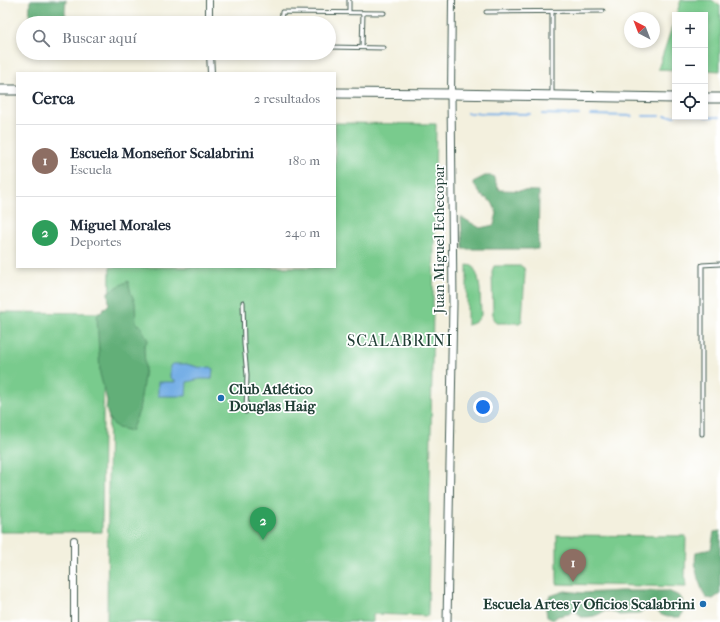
<!DOCTYPE html>
<html lang="es">
<meta charset="utf-8">
<style>
:root{--surface:#fff;--page:#f6f6f7;--text:#1f2937;--muted:#747a83;--line:#e0e1e3;--accent:#1f6fb2}
body{margin:0;font-family:"IM FELL French Canon",serif;background:var(--page);color:var(--text)}
.controls{position:absolute;right:12px;top:12px;display:grid;overflow:hidden;border-radius:0px;box-shadow:0 2px 6px #0003}
.controls button{width:36px;height:36px;display:grid;place-items:center;padding:0;border:0;border-bottom:1px solid var(--line);background:var(--surface);color:var(--text);font:20px sans-serif}
.compass{position:absolute;left:624px;top:12px;width:36px;height:36px;border-radius:50%;background:var(--surface);box-shadow:0 2px 6px #0003;rotate:318deg}
.you{position:absolute;left:483px;top:407px;width:14px;height:14px;margin:-10px;border:3px solid #fff;border-radius:50%;background:#1a73e8;box-shadow:0 0 0 6px #1a73e833}
.badge{display:grid;place-items:center;width:26px;height:26px;border-radius:50%;background:var(--accent);color:#fff;font-size:13px;font-weight:700}
.pin{position:absolute;translate:-50% -33px;filter:drop-shadow(0 1px 2px #0008)}
.pin::after{content:'';position:absolute;top:21px;width:14px;height:12px;background:inherit;clip-path:polygon(0 0,100% 0,50% 100%)}
.list{margin:0;padding:0;list-style:none}
h2{display:flex;justify-content:space-between;align-items:center;height:52px;margin:0;padding:0 16px;font-size:17px}
h2 small{font-size:13px;font-weight:400;color:var(--muted)}
.list li{display:grid;grid-template-columns:26px 1fr auto;gap:12px;align-items:center;box-sizing:border-box;height:72px;padding:0 16px;border-top:1px solid var(--line)}
.list b{display:block;font-size:15px;white-space:nowrap}
.list p{margin:0;font-size:13px;white-space:nowrap;color:var(--muted)}
.list em{font-size:13px;font-style:normal;color:var(--muted)}
.icon{flex:none;width:22px;height:22px;fill:none;stroke:currentColor;stroke-width:2;stroke-linecap:round;stroke-linejoin:round}
.map{position:relative;flex:none;width:720px;height:622px;overflow:hidden}
.search{position:absolute;background:var(--surface);box-shadow:0 2px 6px #0003;left:16px;top:16px;width:320px;height:44px;display:flex;align-items:center;gap:10px;box-sizing:border-box;padding:0 14px;border-radius:22px;color:var(--muted);font-size:15px}
.panel{position:absolute;background:var(--surface);box-shadow:0 2px 6px #0003;left:16px;top:72px;width:320px;height:196px;border-radius:0px}
.map>svg:first-child{display:block}
.green{fill:#79cb8d;stroke:#4c8460}
.forest{fill:#62af78;stroke:#407656}
.water{fill:#76afe6;stroke:#4a768d}
.lines{fill:none;stroke-linecap:round;stroke-linejoin:round}
.stream{stroke:#76afe6;stroke-width:2}
.service-casing{stroke:#3f584e;stroke-width:5}
.minor-casing{stroke:#3f584e;stroke-width:8}
.tertiary-casing{stroke:#3f584e;stroke-width:9}
.primary-casing{stroke:#3f584e;stroke-width:11}
.service{stroke:#fff;stroke-width:3}
.minor{stroke:#fff;stroke-width:6}
.tertiary{stroke:#fff;stroke-width:7}
.primary{stroke:#fff;stroke-width:9}
.poi-dot{fill:#1f6fb2;stroke:#fff;stroke-width:1.5}
.labels{text-anchor:middle;dominant-baseline:central;stroke-width:3.5;stroke-linejoin:round;paint-order:stroke}
.street-label{font-size:15px;fill:#1f3d34;stroke:#fff}
.poi-label{font-size:15px;font-weight:bold;fill:#1f3d34;stroke:#fff;text-anchor:start}
.neighbourhood-label{font-size:16px;letter-spacing:1px;fill:#1f3d34;stroke:#fff}
</style>
<div class="map">
<svg width="720" height="622" viewBox="0 0 720 622">
<rect width="100%" height="100%" fill="#fff"/>
<filter id="ink" filterUnits="userSpaceOnUse"><feTurbulence type="fractalNoise" baseFrequency=".025" numOctaves="2"/><feDisplacementMap in="SourceGraphic" scale="8" xChannelSelector="R" yChannelSelector="G"/><feConvolveMatrix kernelMatrix="1 2 1 2 8 2 1 2 1" color-interpolation-filters="sRGB"/></filter>
<filter id="wash" filterUnits="userSpaceOnUse"><feTurbulence type="fractalNoise" baseFrequency=".012" numOctaves="4" result="noise"/><feDisplacementMap in="SourceGraphic" scale="16" xChannelSelector="R" yChannelSelector="G"/><feGaussianBlur stdDeviation="0.9" result="paint"/><feColorMatrix in="noise" values="0 0 0 0 0 0 0 0 0 0 0 0 0 0 0 0 0 1.4 0 .05"/><feComposite in="paint" operator="in"/></filter>
<g filter="url(#wash)">
<rect width="100%" height="100%" fill="#f3f0de"/>
<g class="green">
<path d="M681 0H712L720 6V71L705 70V15H676Z"/>
<path d="M675 18V70L658 69Z"/>
<path d="M335 123 436 124 428 616 373 614V622H107L110 267H335Z"/>
<path d="M467 265 473 266 478 277 480 289 481 315C478 321 474 324 467 325Z"/>
<path d="M494 266H521L524 268 525 273 522 321 519 323H497L495 322 493 318 492 271Z"/>
<path d="M0 312 104 313 102 532H0Z"/>
<path d="M557 535 686 536 685 577 686 587 557 584Z"/>
</g>
<g class="forest">
<path d="M31 0H66L65 12 66 16 62 23H29L30 1Z"/>
<path d="M485 176H493L499 190 539 191 538 249H463L461 217 480 228 494 225 497 213 492 202 481 195 477 189 473 182Z"/>
<path d="M128 281 131 293 135 302 136 323 140 325 148 340 144 346 145 369 139 411 131 431 118 428 110 421 106 409 107 401 100 374 97 316 109 304 108 292Z"/>
<path d="M720 531V594L713 599 706 598C699 583 693 568 696 552L711 549 714 532Z"/>
<path d="M565 591 583 593 621 591H668L677 595 682 599 683 613 680 617C674 617 668 618 662 615 659 614 655 609 652 606L646 608 639 614 619 615 612 611H604C596 617 590 617 581 617L577 612 573 611 569 614 558 616 553 620 547 617 545 602 550 596Z"/>
</g>
<path class="water" d="M172 364H186L202 368 211 367 213 369 212 378 211 379H200L187 382 186 396H158V382H175V380L171 379 170 377V366Z"/>
<g class="lines">
<g class="stream">
<path d="M467 113 530 114"/>
<path d="M542 114 579 115"/>
<path d="M591 115 632 116"/>
<path d="M643 116H659"/>
<path d="M665 116H675"/>
<path d="M705 117H720"/>
</g>
</g>
</g>
<g filter="url(#ink)">
<g class="lines">
<g class="service-casing">
<g id="service">
<path d="M349 12V0"/>
<path d="M486 12 603 11"/>
<path d="M281 23 282 12 384 13"/>
<path d="M329 47 384 48"/>
<path d="M362 47 363 13"/>
<path d="M552 94V12"/>
<path d="M243 302 244 344 247 375 246 412"/>
<path d="M702 434V265L720 264"/>
</g>
</g>
<g class="minor-casing">
<g id="minor">
<path d="M209 0V23"/>
<path d="M210 53 211 73"/>
<path d="M451 94 452 0"/>
<path d="M74 622V540"/>
</g>
</g>
<g class="tertiary-casing">
<path id="tertiary" d="M447 622 453 304 451 94"/>
</g>
<g class="primary-casing">
<g id="primary">
<path d="M0 90H17"/>
<path d="M335 93 451 94 675 98"/>
<path d="M705 98H720"/>
</g>
</g>
<use href="#service" class="service"/>
<use href="#minor" class="minor"/>
<use href="#tertiary" class="tertiary"/>
<use href="#primary" class="primary"/>
</g>
</g>
<g class="poi-dot">
<circle cx="221" cy="398" r="4"/>
<circle cx="703" cy="604" r="4"/>
</g>
<g class="labels">
<g class="street-label">
<text transform="translate(439 239) rotate(-90)">Juan Miguel Echecopar</text>
</g>
<g class="poi-label">
<text x="229" y="389">Club Atlético<tspan x="229" dy="17">Douglas Haig</tspan></text>
<text x="695" y="604" text-anchor="end">Escuela Artes y Oficios Scalabrini</text>
</g>
<g class="neighbourhood-label">
<text x="400" y="340">SCALABRINI</text>
</g>
</g>
</svg>
<div class="controls">
<button>+</button>
<button>−</button>
<button><svg class="icon" aria-label="locate" viewBox="0 0 24 24"><circle cx="12" cy="12" r="6"/><path d="M12 2v4M12 18v4M2 12h4M18 12h4"/></svg></button>
</div>
<svg class="compass" viewBox="-18 -18 36 36"><path d="M0-13l5 13h-10z" fill="#e53935"/><path d="M0 13l5-13h-10z" fill="#747a83"/></svg>
<div class="you"></div>
<div class="pin badge" style="left:573px;top:582px;background:#8d6e63">1</div>
<div class="pin badge" style="left:263px;top:540px;background:#2e9e5b">2</div>
<div class="search"><svg class="icon" aria-label="search" viewBox="0 0 24 24"><circle cx="10" cy="10" r="6"/><path d="M15 15l6 6"/></svg>Buscar aquí</div>
<section class="panel">
<h2>Cerca<small>2 resultados</small></h2>
<ul class="list">
<li><span class="badge" style="background:#8d6e63">1</span><div><b>Escuela Monseñor Scalabrini</b><p>Escuela</p></div><em>180 m</em></li>
<li><span class="badge" style="background:#2e9e5b">2</span><div><b>Miguel Morales</b><p>Deportes</p></div><em>240 m</em></li>
</ul>
</section>
</div>
